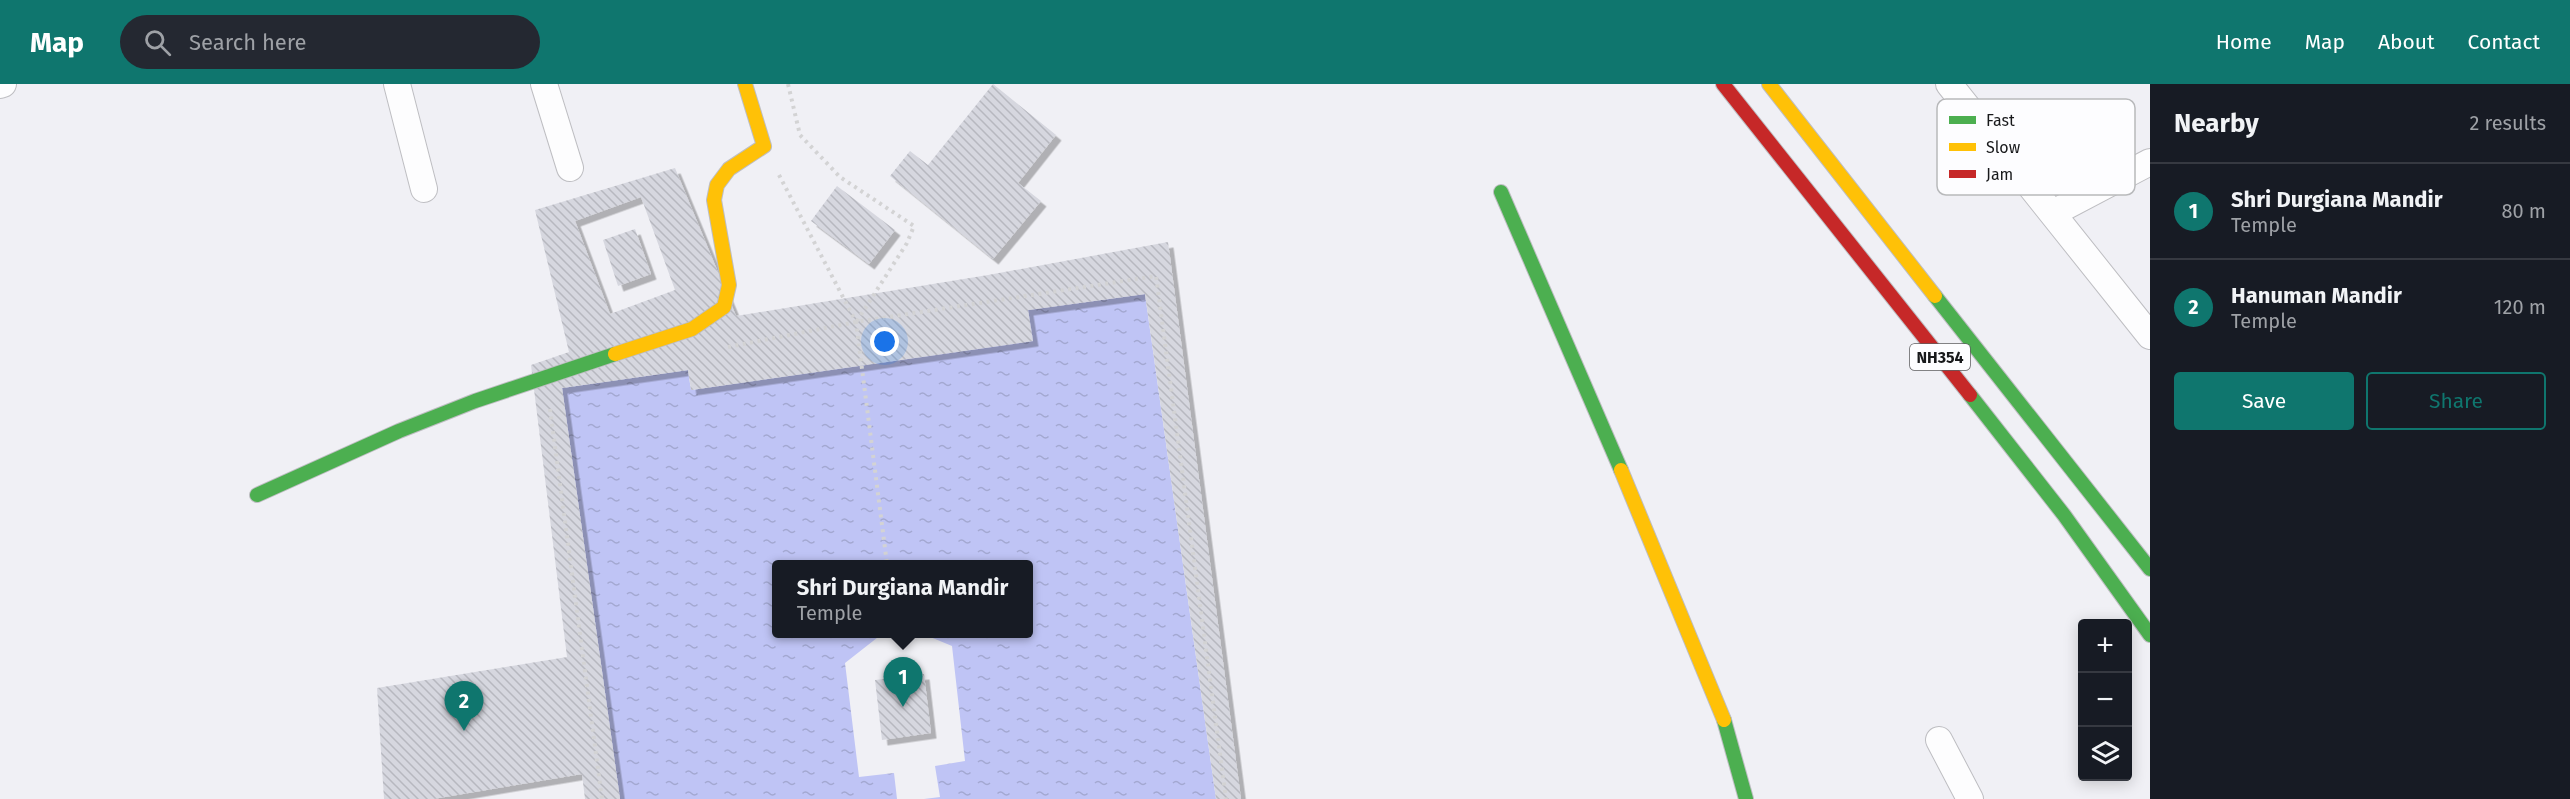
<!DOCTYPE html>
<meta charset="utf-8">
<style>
:root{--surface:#171b24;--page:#242831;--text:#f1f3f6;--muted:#9ea1a6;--line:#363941;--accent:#0f766e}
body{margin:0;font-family:"Fira Sans",sans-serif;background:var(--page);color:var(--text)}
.controls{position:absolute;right:18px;bottom:18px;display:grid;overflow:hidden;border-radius:6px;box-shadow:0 3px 15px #0003}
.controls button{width:54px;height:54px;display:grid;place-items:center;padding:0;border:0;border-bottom:2px solid var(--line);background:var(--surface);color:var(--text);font:30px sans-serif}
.you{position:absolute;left:885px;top:258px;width:21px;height:21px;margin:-15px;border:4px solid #fff;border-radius:50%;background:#1a73e8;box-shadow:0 0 0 9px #1a73e833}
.badge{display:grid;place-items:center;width:39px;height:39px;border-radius:50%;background:var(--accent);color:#fff;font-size:20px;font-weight:700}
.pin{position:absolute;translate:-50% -50px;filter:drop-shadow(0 2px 3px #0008)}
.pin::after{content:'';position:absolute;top:32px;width:21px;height:18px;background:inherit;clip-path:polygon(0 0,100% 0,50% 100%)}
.popup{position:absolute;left:772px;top:476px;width:261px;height:78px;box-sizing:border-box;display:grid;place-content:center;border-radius:6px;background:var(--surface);filter:drop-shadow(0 2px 4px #0005);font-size:20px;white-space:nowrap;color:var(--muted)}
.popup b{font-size:22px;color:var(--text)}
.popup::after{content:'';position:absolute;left:50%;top:100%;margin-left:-12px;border:12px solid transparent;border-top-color:var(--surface)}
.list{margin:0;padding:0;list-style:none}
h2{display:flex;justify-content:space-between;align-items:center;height:78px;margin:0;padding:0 24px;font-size:26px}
h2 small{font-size:20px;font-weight:400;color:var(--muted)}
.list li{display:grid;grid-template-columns:39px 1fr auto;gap:18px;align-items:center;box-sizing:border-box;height:96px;padding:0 24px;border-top:2px solid var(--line)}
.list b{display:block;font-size:22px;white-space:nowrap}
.list p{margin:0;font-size:20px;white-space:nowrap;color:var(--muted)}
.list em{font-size:20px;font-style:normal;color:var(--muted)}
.actions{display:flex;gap:12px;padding:18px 24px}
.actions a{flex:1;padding:14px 0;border:2px solid var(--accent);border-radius:6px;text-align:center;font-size:21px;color:var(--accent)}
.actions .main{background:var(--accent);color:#fff}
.icon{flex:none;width:33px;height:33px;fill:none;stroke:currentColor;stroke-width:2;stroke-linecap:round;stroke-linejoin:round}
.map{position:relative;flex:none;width:2150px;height:715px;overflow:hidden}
header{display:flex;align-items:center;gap:36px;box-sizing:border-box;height:84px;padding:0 30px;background:var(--accent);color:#fff}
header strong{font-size:28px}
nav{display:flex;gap:33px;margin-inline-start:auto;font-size:21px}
.search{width:420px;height:54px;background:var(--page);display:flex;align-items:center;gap:15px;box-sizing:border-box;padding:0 21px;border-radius:33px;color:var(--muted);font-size:22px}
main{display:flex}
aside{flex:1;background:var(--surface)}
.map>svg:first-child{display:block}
.water{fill:url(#water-ripples)}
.building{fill:url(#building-back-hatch);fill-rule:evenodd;filter:url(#shadow)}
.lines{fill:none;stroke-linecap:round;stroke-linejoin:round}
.street-casing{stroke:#bebec2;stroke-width:28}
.fast-casing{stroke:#bebec2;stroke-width:16}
.slow-casing{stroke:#bebec2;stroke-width:16}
.jam-casing{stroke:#bebec2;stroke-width:16}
.path{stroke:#d3d3d4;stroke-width:4;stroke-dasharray:3 4.5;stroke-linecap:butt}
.street{stroke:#fdfdfe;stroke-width:26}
.fast{stroke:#4caf50;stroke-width:14}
.slow{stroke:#ffc107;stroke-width:14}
.jam{stroke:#c62828;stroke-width:14}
.labels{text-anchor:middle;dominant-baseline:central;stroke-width:4.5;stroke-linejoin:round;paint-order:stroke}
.shield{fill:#fdfdff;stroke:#5d5d5f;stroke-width:1.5}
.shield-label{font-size:16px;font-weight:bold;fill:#18191b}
.key{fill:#fdfdff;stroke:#b8b9bb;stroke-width:1.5}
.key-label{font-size:16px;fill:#18191b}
</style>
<header>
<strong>Map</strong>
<div class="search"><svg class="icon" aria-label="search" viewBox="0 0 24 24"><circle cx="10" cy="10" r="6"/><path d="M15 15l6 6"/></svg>Search here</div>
<nav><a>Home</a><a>Map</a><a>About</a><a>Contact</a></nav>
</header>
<main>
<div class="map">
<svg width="2150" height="715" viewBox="0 0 2150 715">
<defs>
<pattern id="water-ripples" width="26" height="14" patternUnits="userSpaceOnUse" patternTransform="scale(1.5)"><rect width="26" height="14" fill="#bfc4f5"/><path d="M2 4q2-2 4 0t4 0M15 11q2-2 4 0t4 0" fill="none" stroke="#a3a8d1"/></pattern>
<pattern id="building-back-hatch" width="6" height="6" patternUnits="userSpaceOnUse" patternTransform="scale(1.5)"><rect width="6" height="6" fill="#d6d7df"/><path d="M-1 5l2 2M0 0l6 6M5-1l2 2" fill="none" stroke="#b7b8bf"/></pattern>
<filter id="shadow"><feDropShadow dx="5.5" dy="5.5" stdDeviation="0" flood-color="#0004"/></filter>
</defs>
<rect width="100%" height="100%" fill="#f0f0f5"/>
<path class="water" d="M1145 210 1216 715H924L940 713 935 682 965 677 952 562 923 550H1029V480H777V550H882L845 579 859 693 894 689 897 715H620L562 304 688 286 691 306 1032 257 1028 226Z"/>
<g class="building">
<path d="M993 0 1056 51 1018 99 1041 117 993 175 890 92 910 67 928 81Z"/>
<path d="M675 84 736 232 988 191 1168 158 1241 715H1216L1145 210 1028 226 1033 257 691 306 688 286 562 304 620 715H585L582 690 433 715H384L377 604 567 573 531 281 569 268 535 126ZM641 113 675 206 610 230 575 137Z"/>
<path d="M837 102 895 146 869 180 811 137Z"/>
<path d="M635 145 651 190 618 202 603 156Z"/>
<path d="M924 590 931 649 882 656 875 596Z"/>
</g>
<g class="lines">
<g class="street-casing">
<g id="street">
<path d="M397 0 424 105"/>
<path d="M544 0 570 84"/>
<path d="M1949 0 2150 252"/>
<path d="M0 1 3 0"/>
<path d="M2053 129 2150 78"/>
<path d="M1939 656 1970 715"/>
</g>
</g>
<g class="fast-casing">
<g id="fast">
<path d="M1501 108 1621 386"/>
<path d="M1935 212 2150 485"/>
<path d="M1970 311 2064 431 2150 551"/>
<path d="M257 411 399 347 475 317 615 270"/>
<path d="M1724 636 1746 715"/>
</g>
</g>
<g class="slow-casing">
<g id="slow">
<path d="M1769 0 1935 212"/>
<path d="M615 270 692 245 724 223 729 201 714 116 717 101 729 85 764 62 745 0"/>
<path d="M1621 386 1724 636"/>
</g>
</g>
<g class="jam-casing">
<path id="jam" d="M1723 0 1970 311"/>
</g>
<g class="path">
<path d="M788 0 800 51 840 93 914 142 907 159 857 237"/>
<path d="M779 91 856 238 887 480"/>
<path d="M728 263 856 238 1156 192 1226 715"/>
<path d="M550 325 602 715"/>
</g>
<use href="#street" class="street"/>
<use href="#fast" class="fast"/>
<use href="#slow" class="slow"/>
<use href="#jam" class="jam"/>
</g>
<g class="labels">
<rect class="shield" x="1910" y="260" width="60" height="26" rx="4.5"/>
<g class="shield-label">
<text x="1940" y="273">NH354</text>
</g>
</g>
<rect x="1937" y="15" width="198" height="96" rx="9" class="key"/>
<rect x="1949" y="32" width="27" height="8" fill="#4caf50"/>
<rect x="1949" y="59" width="27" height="8" fill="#ffc107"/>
<rect x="1949" y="86" width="27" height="8" fill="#c62828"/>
<g class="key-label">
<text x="1986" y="42">Fast</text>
<text x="1986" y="69">Slow</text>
<text x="1986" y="96">Jam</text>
</g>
</svg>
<div class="controls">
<button>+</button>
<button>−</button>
<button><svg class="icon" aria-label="layers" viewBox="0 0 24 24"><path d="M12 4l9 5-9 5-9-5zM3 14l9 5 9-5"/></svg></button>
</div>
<div class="you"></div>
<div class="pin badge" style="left:903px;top:623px">1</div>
<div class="popup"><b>Shri Durgiana Mandir</b>Temple</div>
<div class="pin badge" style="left:464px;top:647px">2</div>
</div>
<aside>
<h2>Nearby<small>2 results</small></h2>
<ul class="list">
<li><span class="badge">1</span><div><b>Shri Durgiana Mandir</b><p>Temple</p></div><em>80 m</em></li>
<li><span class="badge">2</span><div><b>Hanuman Mandir</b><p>Temple</p></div><em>120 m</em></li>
</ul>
<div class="actions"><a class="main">Save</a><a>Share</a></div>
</aside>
</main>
